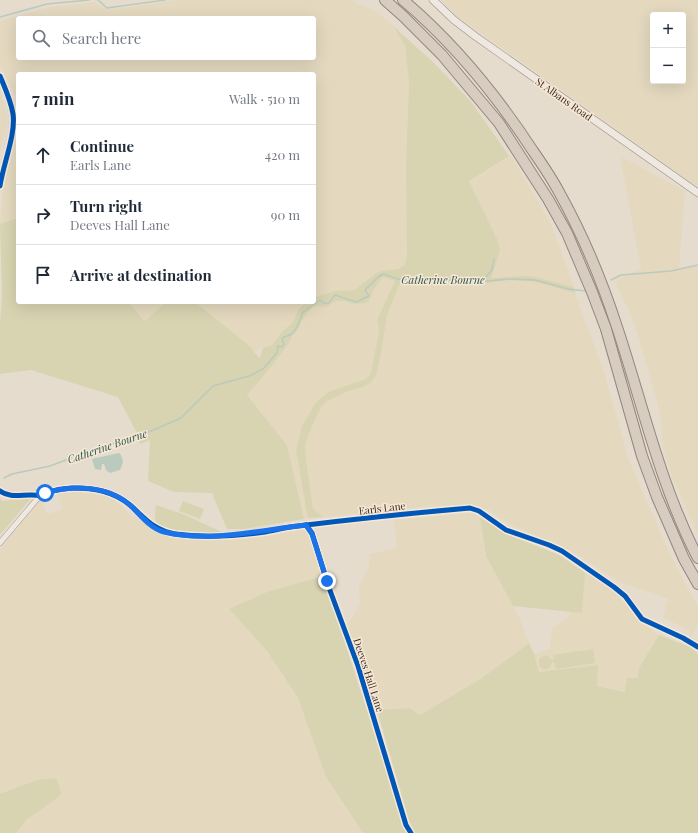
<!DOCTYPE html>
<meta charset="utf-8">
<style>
:root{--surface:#fff;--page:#f2f2f3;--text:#1f2937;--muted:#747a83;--line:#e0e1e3}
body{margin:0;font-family:"Playfair Display",serif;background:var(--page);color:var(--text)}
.controls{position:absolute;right:12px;top:12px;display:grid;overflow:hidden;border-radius:4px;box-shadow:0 4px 16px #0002}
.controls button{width:36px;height:36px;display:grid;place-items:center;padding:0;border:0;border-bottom:1px solid var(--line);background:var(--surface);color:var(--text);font:20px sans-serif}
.stop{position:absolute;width:12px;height:12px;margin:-9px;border:3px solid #1a73e8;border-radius:50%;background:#fff}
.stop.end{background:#1a73e8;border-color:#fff;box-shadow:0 1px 4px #0008}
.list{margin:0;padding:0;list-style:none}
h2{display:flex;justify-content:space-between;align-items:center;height:52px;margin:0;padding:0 16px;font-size:17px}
h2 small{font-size:13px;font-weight:400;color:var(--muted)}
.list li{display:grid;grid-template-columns:26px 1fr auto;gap:12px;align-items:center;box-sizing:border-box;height:60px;padding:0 16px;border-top:1px solid var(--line)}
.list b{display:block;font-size:15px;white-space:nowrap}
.list p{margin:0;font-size:13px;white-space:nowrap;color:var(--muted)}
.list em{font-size:13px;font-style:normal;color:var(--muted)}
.icon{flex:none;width:22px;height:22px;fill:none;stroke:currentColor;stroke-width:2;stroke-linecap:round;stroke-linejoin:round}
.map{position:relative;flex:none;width:698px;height:833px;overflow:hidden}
.search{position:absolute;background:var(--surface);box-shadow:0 4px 16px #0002;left:16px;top:16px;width:300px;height:44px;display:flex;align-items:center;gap:10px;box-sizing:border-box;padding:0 14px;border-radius:4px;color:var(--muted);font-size:15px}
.panel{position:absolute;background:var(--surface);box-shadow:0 4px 16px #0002;left:16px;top:72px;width:300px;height:232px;border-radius:4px}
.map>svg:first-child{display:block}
.farmland{fill:#e4d9bf;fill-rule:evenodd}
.green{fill:#d8d4b1}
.water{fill:#bacabe}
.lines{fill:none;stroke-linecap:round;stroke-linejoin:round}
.stream{stroke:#bacabe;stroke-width:1.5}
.minor-casing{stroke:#aaa197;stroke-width:6}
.secondary-casing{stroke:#9a9187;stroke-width:8}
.motorway-casing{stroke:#90877e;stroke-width:12}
.minor{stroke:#eee8e0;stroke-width:5}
.secondary{stroke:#eee8e0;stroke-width:7}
.motorway{stroke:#d8ccc0;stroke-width:10}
.cycleway-casing{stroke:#f6e8d5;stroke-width:8}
.cycleway{stroke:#0057b8;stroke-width:5}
.route{stroke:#1a73e8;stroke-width:5}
.labels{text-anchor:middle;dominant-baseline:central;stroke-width:3;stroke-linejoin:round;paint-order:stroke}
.street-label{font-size:10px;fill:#3a291f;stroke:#f6e8d5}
.water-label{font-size:11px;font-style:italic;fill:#2e5951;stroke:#f6e8d5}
</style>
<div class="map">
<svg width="698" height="833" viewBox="0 0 698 833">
<rect width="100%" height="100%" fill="#e5dcce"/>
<g class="farmland">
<path d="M178 0H352L355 3 374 10 394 26 405 46 409 82 406 168 407 254 405 265 398 269 381 271 355 290 335 291 314 297V74H18V218L0 224 3 183 15 123 16 98 0 64V21L49 7 95 2 106 10ZM18 18H314V58H18Z"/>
<path d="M441 0H698V187L458 17ZM653 15H683V81H653Z"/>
<path d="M0 88 7 120 0 152Z"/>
<path d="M509 156 512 157 551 224 570 275 577 299 604 371 628 458 670 554 698 607V624L691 638 689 631 663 617 668 599 618 581 575 553 507 523 489 510 464 505 432 506 304 519 287 445 247 395 271 367 289 343 292 336 297 331 306 314 314 307 321 306H326L337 301H344L355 304 370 299 374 289 383 277 396 281 491 282 497 239 469 181Z"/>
<path d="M620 156 685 191 679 269 698 265V536L671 474 663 447 660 413 644 355 631 315 615 282 622 277 641 269Z"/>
<path d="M128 302H174L150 326Z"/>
<path d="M186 302H307L298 310 293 322 281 333 271 346 263 347 254 352Z"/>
<path d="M69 491 103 493 113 497 132 517 138 519 159 535 181 538 227 539 270 536 307 529 323 576 267 592 229 609 267 651 298 698 326 777 363 833H16L27 819 45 807 62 793 10 791 0 794V550L41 497 47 514 62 510 58 493Z"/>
<path d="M471 513 480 517 486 556 519 617 529 643 482 678 420 715 410 708 377 710 347 627 360 603 359 585 369 567 370 554 397 548 394 520Z"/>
<path d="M585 573 601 582 621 598 640 621 659 635 639 668 638 678 626 692 597 686 598 665 539 672 534 654 550 649 552 628 569 616 570 611 582 613Z"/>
</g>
<g class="green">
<path d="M394 27 432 61 472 103 509 156 469 181 497 239 500 251 491 278 527 276 535 277 573 287 575 293 537 282 525 281 508 280 488 283 401 281 387 315 381 353 376 376 371 382 365 386 346 392 327 401 321 407 313 424 305 444 306 459 313 509 323 517 308 518 296 450 302 426 315 404 322 397 330 391 366 379 371 373 379 331 377 320 395 281 383 277 374 289 369 301 366 303 355 304 344 301H337L326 307 321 306 313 307 306 314 297 331 292 336 289 343 271 367 247 395 287 445 304 519 244 529H227L212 493 174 492 148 481 150 440 140 444 137 433 118 397 31 370 0 374V325L2 293 0 224 18 218V302H128L145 321 166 302H195L251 347 254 352 260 358 263 347 271 346 281 333 293 322 298 310 307 302H314V297L335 291 355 290 376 273 381 271 398 269 405 265 407 254 406 168 409 82 405 46Z"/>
<path d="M32 497 0 535V499L3 501Z"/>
<path d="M183 501 204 509 200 519 179 511Z"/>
<path d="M156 505 185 515 222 532 220 534C207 534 163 536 157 524 154 518 155 511 156 505Z"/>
<path d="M480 517 506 534 559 555 585 573 582 613 513 606 486 556Z"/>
<path d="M323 576 407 833H363L326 777 298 698 267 651 229 609 267 592Z"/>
<path d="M659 635 690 647 698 654V833H414L409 820 377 710 410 708 420 715 482 678 529 643 534 654 539 672 598 665 597 686 625 692 627 678H638L639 668Z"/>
<path d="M593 649 595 663 556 669 554 662 552 663 550 667 547 669H542L539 665V660C543 654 548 654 552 660H554L553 655Z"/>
<path d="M56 778 62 794 45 807 27 819 16 833H0V794L37 780Z"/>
</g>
<path class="water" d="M119 453 121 455 123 462 120 470 110 473 106 470 104 464H102L101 470 95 469 92 459Z"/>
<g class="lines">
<g class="stream">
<path d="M98 0 107 8 165 0"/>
<path d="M0 17 47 4 89 0"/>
<path d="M611 280 621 275 671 271 698 265"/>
<path d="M482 281 492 270 494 259"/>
<path d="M4 478 12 474 50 466 103 446 133 439 181 418 213 386 249 376 263 369 277 353 278 346 282 347 284 344 282 339 284 337 292 334 297 327 303 312 320 300 324 303H329L335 295 356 302 369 296 365 290 378 277 383 274 398 279 488 281 509 279 535 280 568 289 586 291"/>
</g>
<g class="minor-casing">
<g id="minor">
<path d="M0 76C5 88 11 101 13 114 16 134 3 165 0 186"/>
<path d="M0 491C11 500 28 492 41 496"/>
<path d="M306 525 312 533 328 585 358 666 406 825 411 833"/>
<path d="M0 543 37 499C52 486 89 485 107 492 114 494 122 499 128 504 139 512 147 524 160 530 168 534 179 534 187 535 213 536 240 536 266 532 279 530 291 527 304 525 360 519 415 513 470 508L479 511 506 530 549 545 562 551 614 587 625 596 642 619 683 638 698 647"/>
</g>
</g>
<g class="secondary-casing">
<path id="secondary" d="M433 0 454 20 475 36 698 193"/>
</g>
<g class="motorway-casing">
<g id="motorway">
<path d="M385 0 403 16 442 55 499 123 548 199 567 233 592 292 606 329 642 456 657 497 684 559 698 584"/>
<path d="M403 0C454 43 497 96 533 151 542 164 551 177 559 192 583 235 602 281 617 327 643 405 660 485 698 558"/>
</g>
</g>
<use href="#minor" class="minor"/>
<use href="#secondary" class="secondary"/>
<use href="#motorway" class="motorway"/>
<g class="cycleway-casing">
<g id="cycleway">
<path d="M0 76C5 88 11 101 13 114 16 134 3 165 0 186"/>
<path d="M0 491C11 500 28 492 41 496 50 490 62 489 73 488 94 488 113 491 130 505 145 518 153 530 175 534 204 538 236 536 265 532 276 530 287 527 298 526 355 519 413 513 470 508L479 511 506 530 549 545 562 551 614 587 625 596 642 619 683 638 698 647"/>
<path d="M306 525 312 533 328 585 358 666 406 825 411 833"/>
</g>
</g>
<use href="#cycleway" class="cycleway"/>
</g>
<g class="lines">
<path class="route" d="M45 493C73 485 108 485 131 506 140 515 151 529 164 532 211 543 259 530 306 525L312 534 327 581"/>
</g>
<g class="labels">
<g class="street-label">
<text transform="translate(564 99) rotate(35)">St Albans Road</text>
<text transform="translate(382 508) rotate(-7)">Earls Lane</text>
<text transform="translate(369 675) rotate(72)">Deeves Hall Lane</text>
</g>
<g class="water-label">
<text x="443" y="279">Catherine Bourne</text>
<text transform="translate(107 446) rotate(-19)">Catherine Bourne</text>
</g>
</g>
</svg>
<div class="controls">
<button>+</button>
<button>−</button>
</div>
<div class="stop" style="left:45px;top:493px"></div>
<div class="stop end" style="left:327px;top:581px"></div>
<div class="search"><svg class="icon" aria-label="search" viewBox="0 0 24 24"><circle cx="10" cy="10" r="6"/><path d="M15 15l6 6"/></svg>Search here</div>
<section class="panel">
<h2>7 min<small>Walk · 510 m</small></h2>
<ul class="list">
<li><svg class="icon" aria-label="ahead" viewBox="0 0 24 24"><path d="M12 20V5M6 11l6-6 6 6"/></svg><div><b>Continue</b><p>Earls Lane</p></div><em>420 m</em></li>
<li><svg class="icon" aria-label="right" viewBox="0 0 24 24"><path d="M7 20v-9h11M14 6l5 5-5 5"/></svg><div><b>Turn right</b><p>Deeves Hall Lane</p></div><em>90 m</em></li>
<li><svg class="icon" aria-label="arrive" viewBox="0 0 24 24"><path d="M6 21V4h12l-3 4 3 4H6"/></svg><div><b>Arrive at destination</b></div></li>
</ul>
</section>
</div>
